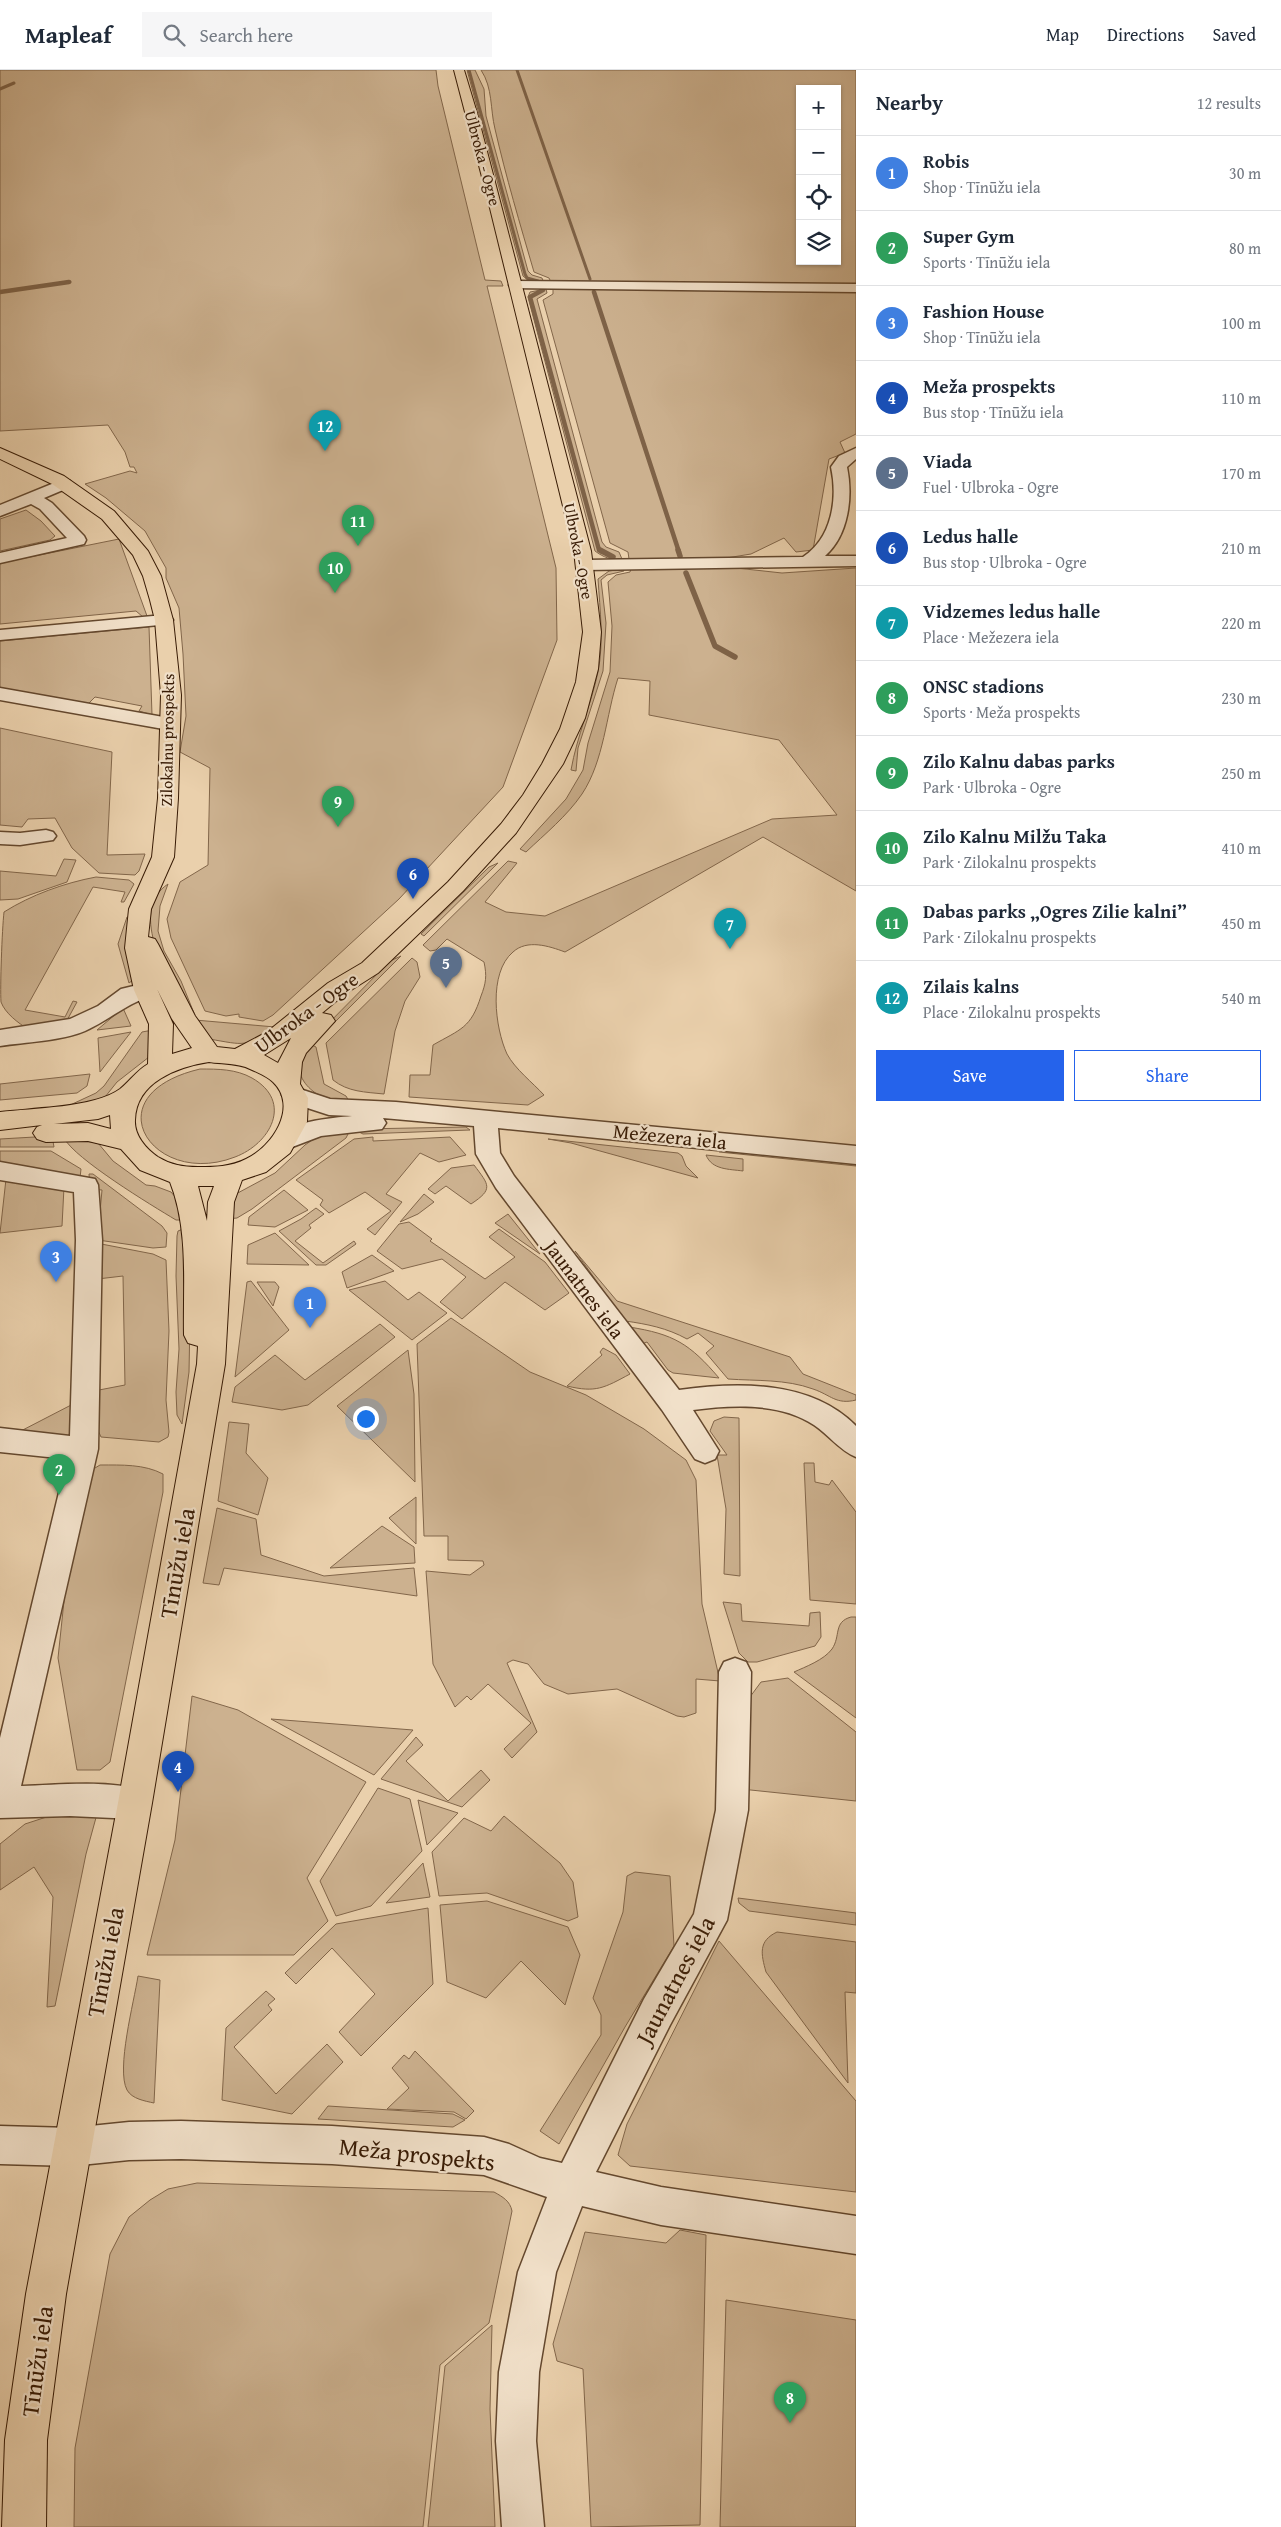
<!DOCTYPE html>
<meta charset="utf-8">
<style>
:root{--surface:#fff;--page:#f6f6f7;--text:#1f2937;--muted:#747a83;--line:#e0e1e3;--accent:#2563eb}
body{margin:0;font-family:"Gentium Book Plus",serif;background:var(--page);color:var(--text)}
.controls{position:absolute;right:15px;top:15px;display:grid;overflow:hidden;border-radius:0px;box-shadow:0 1px 4px #0004}
.controls button{width:45px;height:45px;display:grid;place-items:center;padding:0;border:0;border-bottom:1px solid var(--line);background:var(--surface);color:var(--text);font:25px sans-serif}
.you{position:absolute;left:365px;top:1348px;width:18px;height:18px;margin:-12px;border:4px solid #fff;border-radius:50%;background:#1a73e8;box-shadow:0 0 0 8px #1a73e833}
.badge{display:grid;place-items:center;width:32px;height:32px;border-radius:50%;background:var(--accent);color:#fff;font-size:16px;font-weight:700}
.pin{position:absolute;translate:-50% -41px;filter:drop-shadow(0 1px 2px #0008)}
.pin::after{content:'';position:absolute;top:26px;width:18px;height:15px;background:inherit;clip-path:polygon(0 0,100% 0,50% 100%)}
.list{margin:0;padding:0;list-style:none}
h2{display:flex;justify-content:space-between;align-items:center;height:65px;margin:0;padding:0 20px;font-size:21px}
h2 small{font-size:16px;font-weight:400;color:var(--muted)}
.list li{display:grid;grid-template-columns:32px 1fr auto;gap:15px;align-items:center;box-sizing:border-box;height:75px;padding:0 20px;border-top:1px solid var(--line)}
.list b{display:block;font-size:19px;white-space:nowrap}
.list p{margin:0;font-size:16px;white-space:nowrap;color:var(--muted)}
.list em{font-size:16px;font-style:normal;color:var(--muted)}
.actions{display:flex;gap:10px;padding:15px 20px}
.actions a{flex:1;padding:11px 0;border:1px solid var(--accent);border-radius:0px;text-align:center;font-size:18px;color:var(--accent)}
.actions .main{background:var(--accent);color:#fff}
.icon{flex:none;width:28px;height:28px;fill:none;stroke:currentColor;stroke-width:2;stroke-linecap:round;stroke-linejoin:round}
.map{position:relative;flex:none;width:856px;height:2457px;overflow:hidden}
header{display:flex;align-items:center;gap:30px;box-sizing:border-box;height:70px;padding:0 25px;background:var(--surface);border-bottom:1px solid var(--line)}
header strong{font-size:24px}
nav{display:flex;gap:28px;margin-inline-start:auto;font-size:18px}
.search{width:350px;height:45px;background:var(--page);display:flex;align-items:center;gap:12px;box-sizing:border-box;padding:0 18px;border-radius:0px;color:var(--muted);font-size:19px}
main{display:flex}
aside{flex:1;background:var(--surface)}
.map>svg:first-child{display:block}
.green{fill:#ccb18f;stroke:#82664a;fill-rule:evenodd}
.lines{fill:none;stroke-linecap:round;stroke-linejoin:round}
.stream-far2{stroke:#7e6247;stroke-width:3}
.stream-far1{stroke:#7e6247;stroke-width:4.5}
.stream{stroke:#7e6247;stroke-width:5.5}
.minor-casing{stroke:#64482e;stroke-width:3}
.major-casing{stroke:#371a04;stroke-width:2}
.minor{fill:#f1e0c9;fill-rule:evenodd}
.major{fill:#ead0ac;fill-rule:evenodd}
.labels{text-anchor:middle;dominant-baseline:central;stroke-width:4.5;stroke-linejoin:round;paint-order:stroke}
.far-street-label{font-size:16px;fill:#371a04;stroke:#f1e0c9}
.street-label{font-size:20px;fill:#371a04;stroke:#f1e0c9}
.near-street-label{font-size:24px;fill:#371a04;stroke:#f1e0c9}
</style>
<header>
<strong>Mapleaf</strong>
<div class="search"><svg class="icon" aria-label="search" viewBox="0 0 24 24"><circle cx="10" cy="10" r="6"/><path d="M15 15l6 6"/></svg>Search here</div>
<nav><a>Map</a><a>Directions</a><a>Saved</a></nav>
</header>
<main>
<div class="map">
<svg width="856" height="2457" viewBox="0 0 856 2457">
<rect width="100%" height="100%" fill="#ead0ac"/>
<filter id="stains"><feTurbulence type="fractalNoise" baseFrequency=".004" numOctaves="4"/><feColorMatrix values="0 0 0 0 .2 0 0 0 0 .09 0 0 0 0 .02 0 0 0 .5 -.17"/></filter>
<radialGradient id="worn" r=".72"><stop offset=".6" stop-color="#630" stop-opacity="0"/><stop offset="1" stop-color="#630" stop-opacity=".3"/></radialGradient>
<g class="green">
<path d="M0 0H436L438 16 485 210 501 211 503 216H487L556 498 557 570 503 717 399 829 273 945 263 951 239 947V944L226 946 205 941 171 868 167 849 180 812 208 795 210 698 180 682 186 646 183 584 179 538 166 508V498L145 461 106 428 85 414 130 401 137 403 134 397H130L125 382 108 355 0 361Z"/>
<path d="M467 0H475L484 19 486 46 528 201 532 205 542 208 544 213 529 211 523 206Z"/>
<path d="M481 0H856V215L551 212 549 208 534 202C520 154 506 107 495 59 490 39 493 18 481 0ZM800 19H837V191H800Z"/>
<path d="M553 218 856 222V364L840 372 845 383 829 389 813 480 796 482 784 468 751 484 714 490 718 496 782 503 856 498V821L763 767 565 882C549 876 527 869 513 882 488 903 495 958 507 984 515 999 533 1013 544 1025L528 1035 409 1027 410 1005H430L433 975C461 959 471 958 481 926 486 913 487 906 484 892L447 869 436 880 430 881 423 875 508 791 517 793 485 832 506 842 545 846 772 749 837 745 779 670 649 645 650 611 618 608C606 645 604 691 582 724 567 746 545 764 526 782L520 779 566 729 583 700 588 673 610 602 612 556 608 512 616 505 630 502 631 499 680 498 656 491 629 489 628 482 610 473 543 230 553 224Z"/>
<path d="M546 219 547 223 537 229 602 472 606 477 619 482 622 489C612 491 603 487 595 481L528 227 530 222Z"/>
<path d="M26 440 41 451 55 466 50 470 0 481V449Z"/>
<path d="M119 469 147 546 143 547 136 541 0 554V493Z"/>
<path d="M623 499 624 501 607 505 601 510 606 553 603 601 578 678 576 701 571 700C577 666 591 635 598 602 604 572 600 540 598 509L609 501Z"/>
<path d="M149 557 152 645 139 641 142 636 95 627 87 635 0 618V571Z"/>
<path d="M0 658 112 682 107 785 145 784 139 801 135 805 99 803 72 778 55 748 28 749 22 757 0 755Z"/>
<path d="M64 789 76 790 67 812 18 829 0 830V801L56 806Z"/>
<path d="M498 793 424 866 421 864 489 797Z"/>
<path d="M96 807 129 810 134 814 124 832H121L125 822 93 817 25 940 65 947 73 931 77 932 65 954 28 959C18 953 5 943 1 932 0 917 2 860 4 842 31 825 64 813 96 807Z"/>
<path d="M168 814 160 836 158 861 164 881 181 911 194 943 186 945C171 912 126 842 168 814Z"/>
<path d="M127 847H129L133 910 129 913 118 874Z"/>
<path d="M401 886 321 966 315 967 390 891Z"/>
<path d="M412 888 417 892 420 907 405 931 395 961 384 1024C365 1022 348 1022 333 1010L326 973Z"/>
<path d="M123 938 131 956 97 960Z"/>
<path d="M195 950 275 957C245 978 245 975 209 969Z"/>
<path d="M153 960 149 987 117 1012 105 1027 89 1036H68L96 1023 104 1016 142 962Z"/>
<path d="M131 962 100 1002 98 968Z"/>
<path d="M308 973 316 977 324 1014 346 1026 350 1033C317 1034 282 1005 308 973Z"/>
<path d="M200 999C218 999 236 999 252 1008 294 1032 270 1074 235 1087 153 1119 90 1025 200 999Z"/>
<path d="M90 1004 87 1016 77 1023 0 1030V1014Z"/>
<path d="M466 1057 470 1060 363 1064 359 1062 360 1059Z"/>
<path d="M346 1060 348 1064 346 1068 252 1139 237 1148 226 1149 234 1125 275 1103 305 1075 318 1066Z"/>
<path d="M52 1066 54 1077H0V1069Z"/>
<path d="M373 1067V1071L450 1067 466 1085 439 1092 420 1083 386 1124 402 1132 375 1165 367 1159 391 1141 365 1122 329 1143 320 1135 323 1130 296 1110 354 1069Z"/>
<path d="M64 1068 98 1073 113 1091 146 1115 155 1116 171 1122 181 1134 185 1150H176C151 1135 75 1089 64 1068Z"/>
<path d="M548 1069 678 1083 682 1086 686 1096 698 1108 571 1073Z"/>
<path d="M719 1080 856 1094V1096L719 1082Z"/>
<path d="M0 1081H51L81 1099 80 1108 0 1096Z"/>
<path d="M706 1085 743 1089V1101C729 1099 712 1100 706 1085Z"/>
<path d="M474 1095C489 1115 494 1119 471 1134L446 1116 435 1124 428 1119 451 1098Z"/>
<path d="M89 1104H93L162 1156 167 1163 166 1177 153 1178 91 1169 89 1141 100 1142 102 1120 90 1119Z"/>
<path d="M6 1109 64 1117 62 1156 0 1163Z"/>
<path d="M284 1120 308 1140 275 1157 248 1155 249 1147Z"/>
<path d="M424 1124 434 1132 418 1144 400 1152Z"/>
<path d="M316 1138 324 1144 309 1155 311 1158 295 1171 323 1193 354 1171 356 1174 326 1195H316L279 1161 301 1149Z"/>
<path d="M508 1144 540 1184 495 1153Z"/>
<path d="M409 1152 432 1169 430 1171 485 1209 515 1187 489 1167 499 1159 545 1192 569 1223 545 1240 505 1212 462 1249 440 1232 466 1207 442 1189 402 1199 377 1181 399 1154Z"/>
<path d="M183 1159 190 1248 189 1302 182 1354 177 1345 176 1322 179 1279 176 1206 177 1166 178 1161Z"/>
<path d="M275 1163 309 1195 247 1194 248 1175Z"/>
<path d="M91 1172 153 1184 166 1190 169 1261 166 1330 169 1362 168 1367 159 1372 101 1367 93 1349 99 1320 125 1315 123 1206 89 1210Z"/>
<path d="M575 1181 617 1231 790 1287 803 1304 856 1325V1330C836 1335 831 1325 813 1319 786 1309 756 1311 728 1309L706 1283 714 1276 698 1263 687 1269C667 1258 647 1254 625 1251Z"/>
<path d="M372 1185 394 1201 347 1218 342 1202Z"/>
<path d="M251 1211 289 1260 235 1307 247 1212Z"/>
<path d="M385 1211 408 1230 419 1222 447 1243 412 1270 349 1220Z"/>
<path d="M257 1212H275L279 1217 273 1236Z"/>
<path d="M451 1248 530 1302 586 1325 644 1359 686 1390 696 1410 702 1534 720 1611 696 1609V1643L684 1647 677 1646 617 1619 568 1624 544 1614 528 1594 513 1590 507 1593 537 1662 512 1688 504 1679 531 1653 488 1614 471 1630 467 1626 455 1637 433 1594 426 1501 470 1505 484 1495 483 1491 448 1490V1466H424L417 1274Z"/>
<path d="M380 1254 395 1267 308 1335 282 1340 232 1332 235 1317 275 1285 305 1310Z"/>
<path d="M629 1257C674 1264 690 1274 719 1308L673 1303 668 1300 647 1272 642 1274Z"/>
<path d="M603 1278 616 1285 630 1304C604 1318 596 1323 567 1316L602 1285 600 1282Z"/>
<path d="M408 1280 414 1324 415 1412 337 1336Z"/>
<path d="M75 1333 77 1359 69 1366 15 1364Z"/>
<path d="M724 1347 739 1348 740 1506 724 1504 726 1439 717 1385H727L710 1361 714 1351Z"/>
<path d="M229 1352 249 1354 246 1383 268 1408 258 1445 218 1431Z"/>
<path d="M804 1393H814L815 1412 829 1415 832 1410 856 1442V1534L810 1530Z"/>
<path d="M100 1395C122 1395 144 1394 163 1404V1422L110 1692 100 1700H77L58 1588 68 1493 90 1401Z"/>
<path d="M416 1427V1474L389 1448Z"/>
<path d="M217 1438 256 1449 261 1485 324 1506 414 1498 417 1526 224 1498 219 1515 203 1513Z"/>
<path d="M382 1456 414 1477 415 1493 330 1498Z"/>
<path d="M723 1532 741 1534 742 1551 809 1556 810 1543 820 1542 821 1567 815 1576 757 1592H748L739 1583Z"/>
<path d="M851 1547H856V1648L794 1602C805 1597 824 1590 832 1579 841 1566 833 1552 851 1547Z"/>
<path d="M788 1608 856 1662V1731L741 1719 747 1631 761 1612Z"/>
<path d="M192 1626 238 1640 366 1712 307 1808 328 1851 294 1885H147L175 1770Z"/>
<path d="M271 1649 413 1660 374 1705Z"/>
<path d="M416 1667 423 1675 406 1691 448 1731 481 1700 490 1710 462 1737 381 1709Z"/>
<path d="M378 1718 410 1729 422 1781 371 1836 336 1846 320 1811Z"/>
<path d="M418 1730 458 1743 427 1775Z"/>
<path d="M71 1739 97 1744 86 1784 55 1936 47 1937 53 1827 34 1797 0 1820V1774L25 1754Z"/>
<path d="M504 1746 560 1793 573 1812 578 1847 568 1851 487 1823 439 1826 432 1782 464 1748 491 1761Z"/>
<path d="M423 1793 430 1827 386 1833Z"/>
<path d="M635 1802 670 1806 674 1876 625 1957 559 2074 540 2061 601 1965V1945L593 1928 623 1842 627 1806Z"/>
<path d="M738 1828 856 1843V1855L749 1841 739 1833Z"/>
<path d="M487 1831 568 1857 580 1885 565 1935 521 1891 486 1928 447 1912 440 1835Z"/>
<path d="M428 1838 433 1914 361 1986 339 1962 375 1924 332 1878 296 1914 285 1903 336 1854Z"/>
<path d="M777 1862 856 1872V1923L845 1922 848 2013 766 1902C761 1884 758 1871 777 1862Z"/>
<path d="M719 1871 856 2031V2122L630 2096 618 2085 627 2054Z"/>
<path d="M138 1906 160 1910 154 2033C145 2031 132 2029 127 2020 116 1999 134 1932 138 1906Z"/>
<path d="M266 1921 275 1929 268 1935 272 1940 234 1977 276 2024 327 1974 343 1992 292 2044 222 2030 226 1958Z"/>
<path d="M415 1981 474 2041 466 2049 454 2042 387 2039 409 2018 392 1998 404 1985 409 1989Z"/>
<path d="M328 2036 453 2044 465 2050 453 2057 318 2049Z"/>
<path d="M197 2113 494 2122C503 2127 510 2131 512 2141L489 2253 440 2295 423 2457H74L75 2378 110 2184 129 2147 150 2130 168 2119Z"/>
<path d="M680 2160 706 2165 700 2455 591 2457 583 2299 557 2291 553 2274 585 2162 666 2173Z"/>
<path d="M726 2230 856 2250V2457H720Z"/>
<path d="M492 2255 490 2339 495 2457H428L445 2296Z"/>
</g>
<g class="lines">
<g class="stream-far2">
<path d="M469 0 525 204 527 208 538 211"/>
<path d="M517 0 590 209"/>
<path d="M0 19 14 13"/>
<path d="M60 213 70 212"/>
</g>
<g class="stream-far1">
<path d="M543 220 530 227 599 480 602 482"/>
<path d="M0 222 69 212"/>
<path d="M594 222 679 482"/>
</g>
<g class="stream">
<path d="M600 480 613 487"/>
<path d="M678 480 680 486"/>
<path d="M686 503 715 576 735 587"/>
</g>
<g class="minor-casing">
<g id="minor">
<path d="M516 211 856 214V222L511 218 509 215 511 212Z"/>
<path d="M856 378V389L847 397C853 426 849 465 825 486H856V496L585 500 579 499 577 495 579 491 585 490 803 487C832 468 838 429 831 397L839 386Z"/>
<path d="M64 409 70 411 72 414 70 417 44 428 52 433 84 466 86 470 84 474 0 493V483L67 468 40 439 31 434 0 446V435Z"/>
<path d="M164 545 170 546 173 550 170 554 0 570V560Z"/>
<path d="M0 618 169 648 176 650 178 654 176 658 169 660 0 630Z"/>
<path d="M46 760 53 762 56 766 53 770 20 775 0 774V762L20 763Z"/>
<path d="M146 913 154 915 157 920 154 925C129 932 109 950 85 961 62 971 25 972 0 976V960L70 949 98 936 121 919Z"/>
<path d="M294 1017 330 1029 396 1032 856 1076V1094L498 1058 500 1083 514 1106 679 1320C738 1312 811 1310 856 1356V1387C840 1381 828 1364 814 1355 780 1332 731 1335 693 1340L719 1381 715 1389 705 1393 695 1389 662 1340 496 1118 476 1084 474 1056 383 1048 386 1053 382 1059 321 1066 287 1079 278 1076 275 1070C286 1051 332 1048 352 1046L329 1045 286 1031 282 1025 286 1019Z"/>
<path d="M0 1092 95 1109 98 1115 102 1170 98 1379 21 1716C56 1715 115 1709 147 1722L151 1733 147 1744 135 1749 70 1746 0 1748V1668L67 1389 0 1382V1358L70 1366 76 1170 74 1122 0 1110Z"/>
<path d="M735 1588 746 1592 751 1602 748 1740 727 1850 670 1955 596 2102 661 2117 856 2146V2184L661 2155 582 2136 556 2202 539 2302 536 2371 544 2457H502L496 2371 499 2302 518 2202 547 2127 484 2105 332 2094 181 2089 129 2090 71 2096 0 2094V2056L71 2058 129 2052 181 2051 332 2056 484 2067 509 2074 540 2088 562 2093 644 1929 694 1844 716 1740 719 1602 724 1592Z"/>
</g>
</g>
<g class="major-casing">
<path id="major" d="M454 0H464L477 43 591 481 601 562 598 599 585 648 563 694 516 763 463 821 378 903 345 924 322 943 331 945 335 951 306 983 302 992 300 1014 308 1028 307 1052 290 1083 266 1102 242 1110 234 1132 225 1294 152 1733 66 2224 47 2370 46 2457H2L5 2370 26 2224 118 1733 197 1294 198 1276 188 1273 184 1265C183 1215 189 1160 170 1112L140 1100 121 1079 88 1071 46 1072 37 1069 33 1063 37 1057 42 1055 0 1060V1042C32 1038 94 1038 120 1019 130 1011 136 1001 148 994L149 954 134 920 125 878 129 839 152 787 158 728 161 625 155 550 150 530 143 506 133 485 102 449 52 414 0 389V378L64 406 114 441 148 481 161 506 173 550 181 625 178 728 174 787 151 839 148 867 155 869 158 874 195 946 217 977 235 979 267 962 328 913 362 893 448 812 501 754 523 725 542 694 560 659 576 612 583 562 574 481 488 130ZM157 919 172 949 192 978 172 984 173 954ZM291 968 278 993 264 985ZM209 992C222 994 239 993 250 999 257 1002 268 1007 273 1012 299 1037 272 1077 246 1089 230 1097 215 1097 198 1097 183 1097 171 1095 158 1087 146 1079 134 1065 135 1050 136 1012 177 997 209 992ZM110 1045 111 1059 88 1053 54 1054 98 1049ZM198 1116H214L208 1132 207 1151Z"/>
</g>
<use href="#minor" class="minor"/>
<use href="#major" class="major"/>
</g>
<g class="labels">
<g class="far-street-label">
<text transform="translate(483 88) rotate(75)">Ulbroka - Ogre</text>
<text transform="translate(579 481) rotate(79)">Ulbroka - Ogre</text>
<text transform="translate(167 670) rotate(-89)">Zilokalnu prospekts</text>
</g>
<g class="street-label">
<text transform="translate(306 942) rotate(-36)">Ulbroka - Ogre</text>
<text transform="translate(670 1066) rotate(6)">Mežezera iela</text>
<text transform="translate(585 1219) rotate(53)">Jaunatnes iela</text>
</g>
<g class="near-street-label">
<text transform="translate(177 1493) rotate(-80)">Tīnūžu iela</text>
<text transform="translate(105 1892) rotate(-79)">Tīnūžu iela</text>
<text transform="translate(675 1910) rotate(-62)">Jaunatnes iela</text>
<text transform="translate(417 2084) rotate(6)">Meža prospekts</text>
<text transform="translate(37 2291) rotate(-82)">Tīnūžu iela</text>
</g>
</g>
<rect width="100%" height="100%" filter="url(#stains)"/>
<rect width="100%" height="100%" fill="url(#worn)"/>
</svg>
<div class="controls">
<button>+</button>
<button>−</button>
<button><svg class="icon" aria-label="locate" viewBox="0 0 24 24"><circle cx="12" cy="12" r="6"/><path d="M12 2v4M12 18v4M2 12h4M18 12h4"/></svg></button>
<button><svg class="icon" aria-label="layers" viewBox="0 0 24 24"><path d="M12 4l9 5-9 5-9-5zM3 14l9 5 9-5"/></svg></button>
</div>
<div class="you"></div>
<div class="pin badge" style="left:310px;top:1258px;background:#3f7fe0">1</div>
<div class="pin badge" style="left:59px;top:1425px;background:#2e9e5b">2</div>
<div class="pin badge" style="left:56px;top:1212px;background:#3f7fe0">3</div>
<div class="pin badge" style="left:178px;top:1722px;background:#1a4fb4">4</div>
<div class="pin badge" style="left:446px;top:918px;background:#5c6f8a">5</div>
<div class="pin badge" style="left:413px;top:829px;background:#1a4fb4">6</div>
<div class="pin badge" style="left:730px;top:879px;background:#0f9aa8">7</div>
<div class="pin badge" style="left:790px;top:2353px;background:#2e9e5b">8</div>
<div class="pin badge" style="left:338px;top:757px;background:#2e9e5b">9</div>
<div class="pin badge" style="left:335px;top:523px;background:#2e9e5b">10</div>
<div class="pin badge" style="left:358px;top:476px;background:#2e9e5b">11</div>
<div class="pin badge" style="left:325px;top:381px;background:#0f9aa8">12</div>
</div>
<aside>
<h2>Nearby<small>12 results</small></h2>
<ul class="list">
<li><span class="badge" style="background:#3f7fe0">1</span><div><b>Robis</b><p>Shop · Tīnūžu iela</p></div><em>30 m</em></li>
<li><span class="badge" style="background:#2e9e5b">2</span><div><b>Super Gym</b><p>Sports · Tīnūžu iela</p></div><em>80 m</em></li>
<li><span class="badge" style="background:#3f7fe0">3</span><div><b>Fashion House</b><p>Shop · Tīnūžu iela</p></div><em>100 m</em></li>
<li><span class="badge" style="background:#1a4fb4">4</span><div><b>Meža prospekts</b><p>Bus stop · Tīnūžu iela</p></div><em>110 m</em></li>
<li><span class="badge" style="background:#5c6f8a">5</span><div><b>Viada</b><p>Fuel · Ulbroka - Ogre</p></div><em>170 m</em></li>
<li><span class="badge" style="background:#1a4fb4">6</span><div><b>Ledus halle</b><p>Bus stop · Ulbroka - Ogre</p></div><em>210 m</em></li>
<li><span class="badge" style="background:#0f9aa8">7</span><div><b>Vidzemes ledus halle</b><p>Place · Mežezera iela</p></div><em>220 m</em></li>
<li><span class="badge" style="background:#2e9e5b">8</span><div><b>ONSC stadions</b><p>Sports · Meža prospekts</p></div><em>230 m</em></li>
<li><span class="badge" style="background:#2e9e5b">9</span><div><b>Zilo Kalnu dabas parks</b><p>Park · Ulbroka - Ogre</p></div><em>250 m</em></li>
<li><span class="badge" style="background:#2e9e5b">10</span><div><b>Zilo Kalnu Milžu Taka</b><p>Park · Zilokalnu prospekts</p></div><em>410 m</em></li>
<li><span class="badge" style="background:#2e9e5b">11</span><div><b>Dabas parks „Ogres Zilie kalni”</b><p>Park · Zilokalnu prospekts</p></div><em>450 m</em></li>
<li><span class="badge" style="background:#0f9aa8">12</span><div><b>Zilais kalns</b><p>Place · Zilokalnu prospekts</p></div><em>540 m</em></li>
</ul>
<div class="actions"><a class="main">Save</a><a>Share</a></div>
</aside>
</main>
